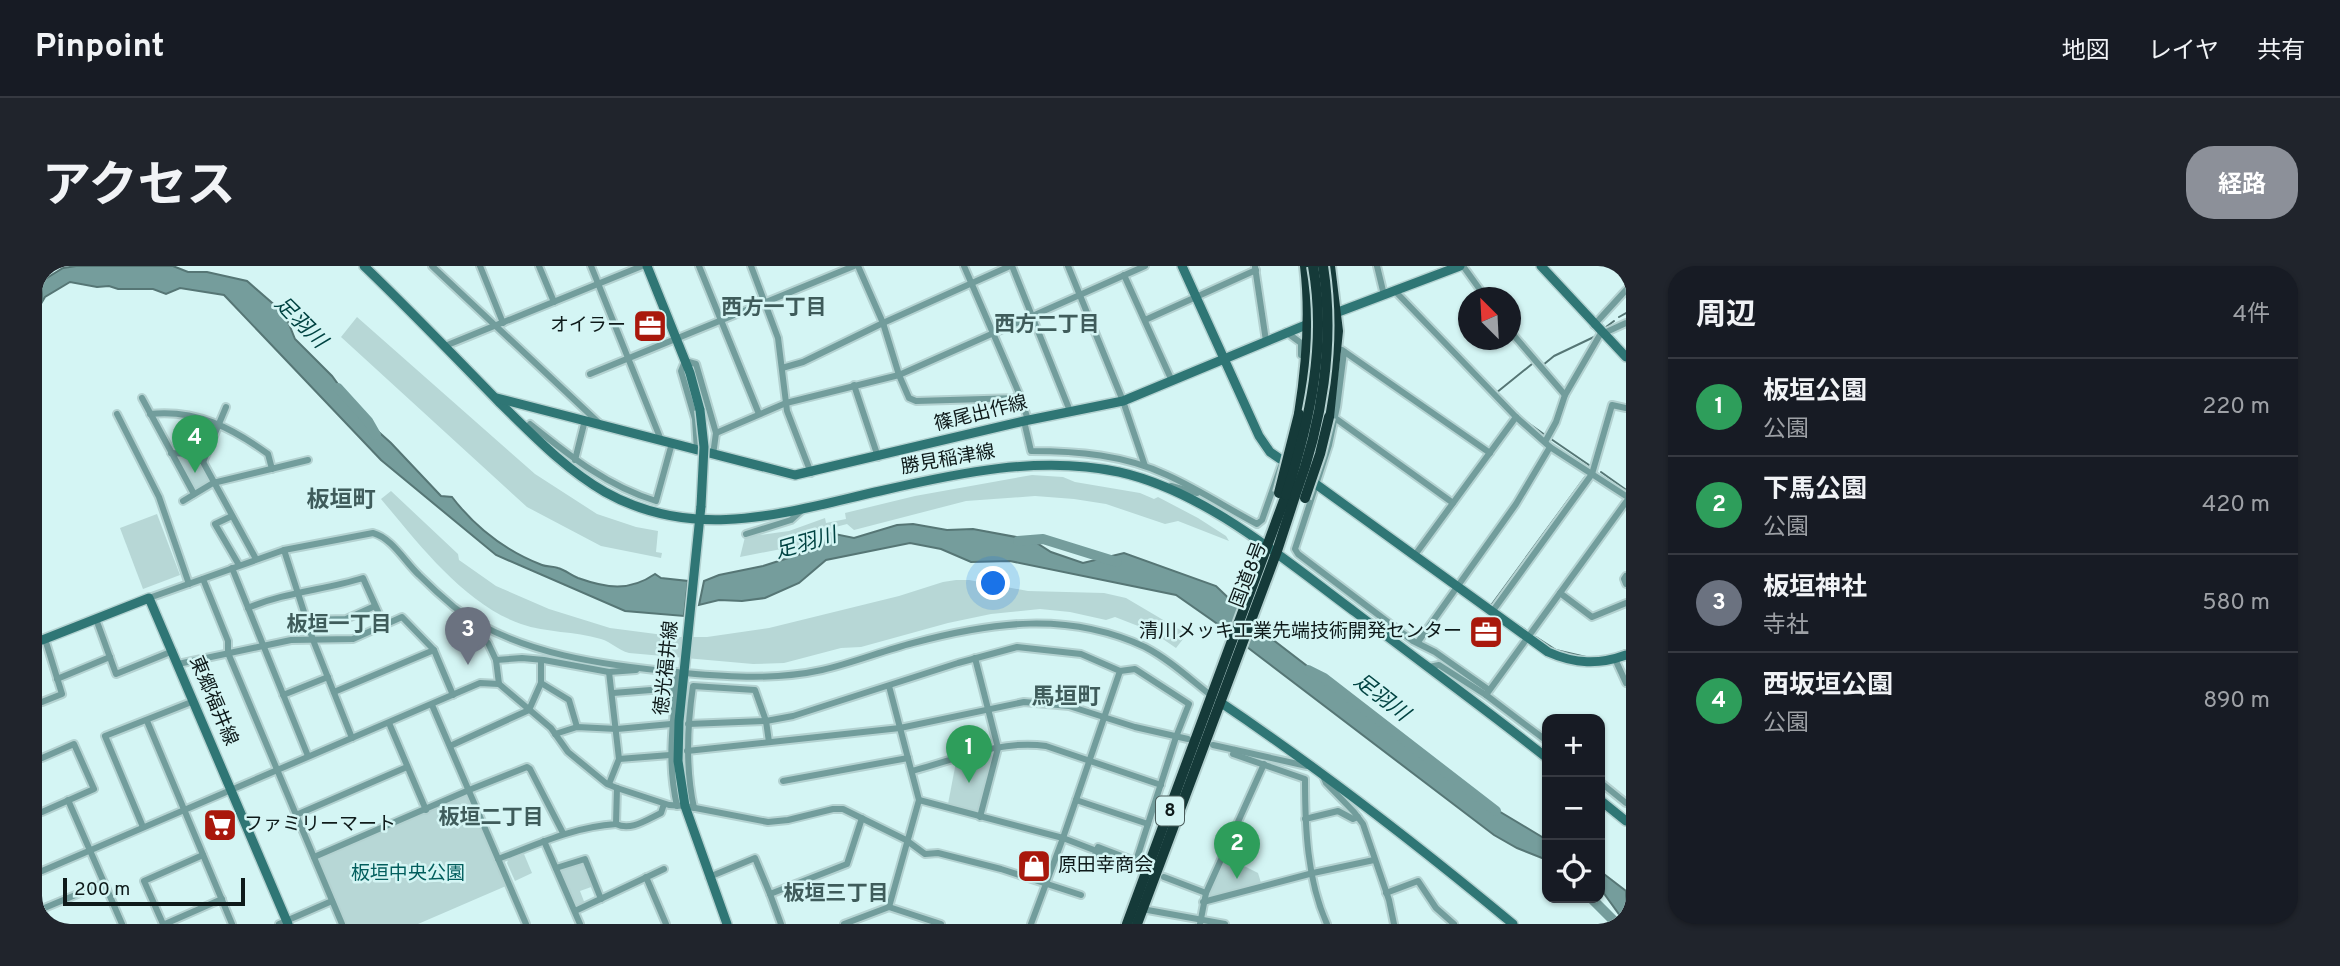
<!DOCTYPE html>
<html lang="ja">
<meta charset="utf-8">
<style>
:root{--surface:#171b24;--page:#20242c;--text:#f1f3f6;--muted:#9ea1a6;--line:#363941;--accent:#8c9099}
body{margin:0;font-family:Overpass,"Noto Sans JP",sans-serif;background:var(--page);color:var(--text)}
.controls{position:absolute;right:21px;bottom:21px;display:grid;overflow:hidden;border-radius:14px;box-shadow:0 2px 5px #0004}
.controls button{width:63px;height:63px;display:grid;place-items:center;padding:0;border:0;border-bottom:2px solid var(--line);background:var(--surface);color:var(--text);font:35px sans-serif}
.compass{position:absolute;left:1416px;top:21px;width:63px;height:63px;border-radius:50%;background:var(--surface);box-shadow:0 2px 5px #0004;rotate:336deg}
.scale{position:absolute;left:21px;bottom:18px;width:182px;box-sizing:border-box;padding-left:7px;border:4px solid #0e1a1a;border-top:0;font-size:19px;line-height:24px;white-space:nowrap;color:#0e1a1a;-webkit-text-stroke:5px #d4f5f4;paint-order:stroke}
.you{position:absolute;left:952px;top:318px;width:24px;height:24px;margin:-18px;border:5px solid #fff;border-radius:50%;background:#1a73e8;box-shadow:0 0 0 10px #1a73e833}
.badge{display:grid;place-items:center;width:46px;height:46px;border-radius:50%;background:var(--accent);color:#fff;font-size:23px;font-weight:700}
.pin{position:absolute;translate:-50% -58px;filter:drop-shadow(0 2px 4px #0008)}
.pin::after{content:'';position:absolute;top:37px;width:24px;height:21px;background:inherit;clip-path:polygon(0 0,100% 0,50% 100%)}
.list{margin:0;padding:0;list-style:none}
h2{display:flex;justify-content:space-between;align-items:center;height:91px;margin:0;padding:0 28px;font-size:30px}
h2 small{font-size:23px;font-weight:400;color:var(--muted)}
.list li{display:grid;grid-template-columns:46px 1fr auto;gap:21px;align-items:center;box-sizing:border-box;height:98px;padding:0 28px;border-top:2px solid var(--line)}
.list b{display:block;font-size:26px;white-space:nowrap}
.list p{margin:0;font-size:23px;white-space:nowrap;color:var(--muted)}
.list em{font-size:23px;font-style:normal;color:var(--muted)}
.icon{flex:none;width:38px;height:38px;fill:none;stroke:currentColor;stroke-width:2;stroke-linecap:round;stroke-linejoin:round}
.map{position:relative;flex:none;width:1584px;height:658px;overflow:hidden;border-radius:28px}
header{display:flex;align-items:center;gap:42px;box-sizing:border-box;height:98px;padding:0 35px;background:var(--surface);border-bottom:2px solid var(--line)}
header strong{font-size:33px}
nav{display:flex;gap:38px;margin-inline-start:auto;font-size:24px}
.intro{display:flex;align-items:center;justify-content:space-between;box-sizing:border-box;height:168px;padding:0 42px}
h1{margin:0;font-size:49px}
.button{padding:18px 32px;border-radius:28px;background:var(--accent);color:#fff;font-size:24px;font-weight:700}
main{display:flex;gap:42px;padding:0 42px}
aside{flex:1;background:var(--surface);border-radius:28px;box-shadow:0 2px 5px #0004}
.map>svg:first-child{display:block}
.green{fill:#b7d7d6}
.water{fill:#759d9c;stroke:#567675;stroke-width:2}
.lines{fill:none;stroke-linecap:round;stroke-linejoin:round}
.stream{stroke:#567675;stroke-width:2}
.river{stroke:#759d9c;stroke-width:10}
.street-casing{stroke:#b4d2d1;stroke-width:10}
.secondary-casing{stroke:#b4d2d1;stroke-width:12}
.highway-casing{stroke:#b4d2d1;stroke-width:14}
.street{stroke:#729d9c;stroke-width:6}
.secondary{stroke:#2f7675;stroke-width:9}
.highway{stroke:#153a39;stroke-width:10}
.secondary-bridge-casing{stroke:#b4d2d1;stroke-width:12;stroke-linecap:butt}
.highway-bridge-casing{stroke:#b4d2d1;stroke-width:14;stroke-linecap:butt}
.secondary-bridge{stroke:#2f7675;stroke-width:9}
.highway-bridge{stroke:#153a39;stroke-width:10}
.labels{text-anchor:middle;dominant-baseline:central;stroke-width:5;stroke-linejoin:round;paint-order:stroke}
.shield{fill:#d4f5f4;stroke:#495c5b;stroke-width:2}
.shield-label{font-size:18px;font-weight:bold;fill:#0e1a1a}
.poi-label{font-size:19px;fill:#0e1a1a;stroke:#d4f5f4;text-anchor:end}
.street-label{font-size:19px;fill:#0e1a1a;stroke:#d4f5f4}
.park-label{font-size:19px;fill:#025e5d;stroke:#d4f5f4}
.neighbourhood-label{font-size:21px;font-weight:bold;fill:#3f5c5b;stroke:#d4f5f4}
.water-label{font-size:21px;font-style:italic;fill:#004342;stroke:#d4f5f4}
.quarter-label{font-size:23px;font-weight:bold;fill:#3f5c5b;stroke:#d4f5f4}
</style>
<header>
<strong>Pinpoint</strong>
<nav><a>地図</a><a>レイヤ</a><a>共有</a></nav>
</header>
<div class="intro"><h1>アクセス</h1><a class="button">経路</a></div>
<main>
<div class="map">
<svg width="1584" height="658" viewBox="0 0 1584 658">
<rect width="100%" height="100%" fill="#d4f5f4"/>
<g class="green">
<path d="M315 51 493 208 555 248 594 261 616 265 614 286 620 287 619 292 559 280 485 241 299 71Z"/>
<path d="M132 189C156 189 160 196 169 217L152 226Z"/>
<path d="M990 209 1021 211 1033 216 1098 227 1112 233 1116 231 1156 252 1184 270 1187 275 1136 255 1123 258 1064 238 1032 233 993 230 924 235 812 264 805 258 767 268 760 279 698 291 703 271 747 265 783 252 784 257 804 253 803 247 873 230Z"/>
<path d="M349 225 416 288 417 294 454 320 507 343 568 362 637 371H665L727 362 857 330 901 316 914 314H927L986 325 1062 327 1084 332 1145 368 1134 382 1109 365 1073 351 1064 354 1028 346 998 343 949 348 906 357 819 381 799 382 742 397 711 398 587 387C576 384 569 376 559 373 532 365 505 367 479 358 422 338 376 277 339 233Z"/>
<path d="M115 248 138 309 101 323 78 262Z"/>
<path d="M953 486 936 547 906 538 914 496Z"/>
<path d="M426 528 464 620 376 658H303L275 592Z"/>
<path d="M482 588 490 607 473 615 465 597 466 594Z"/>
<path d="M1182 590 1216 607 1220 620 1164 633Z"/>
<path d="M542 596 552 620 538 625 543 638 534 642 518 604Z"/>
</g>
<g class="water">
<path d="M34 0H131L146 6H165L205 15 243 48 253 73 290 110 320 151 349 177 399 230 410 231C433 261 464 285 500 299 505 301 511 300 516 302 523 304 529 309 536 312 564 322 587 326 613 308L619 312 646 315 642 350 583 345 454 289 339 194 182 29 138 22 124 28 111 23H76L67 20 55 21 28 16 3 31 0 36V15L21 2Z"/>
<path d="M871 258 905 264 931 263 990 274 1009 286 1041 297 1082 287 1174 320 1198 343 1187 366 1134 329 968 295 929 296 899 283 868 277 784 294 757 317 723 332 700 335 677 334 657 339 662 315 677 309 721 300 771 284 788 267 812 272 855 259Z"/>
<path d="M1215 358 1230 373 1445 538 1505 574V594L1475 582 1452 569 1205 381Z"/>
<path d="M1558 605 1584 625V658L1558 622Z"/>
</g>
<g class="lines">
<g class="stream">
<path d="M1577 51 1584 47"/>
<path d="M1564 61 1572 55"/>
<path d="M1501 99 1512 90 1554 70"/>
<path d="M1456 128 1454 127 1490 98"/>
<path d="M1482 154 1503 169"/>
<path d="M1509 173 1547 199"/>
<path d="M1559 206 1583 223"/>
<path d="M1450 338 1543 211"/>
<path d="M1475 358 1484 364"/>
<path d="M1494 371 1514 384 1544 391"/>
<path d="M1570 389 1584 384"/>
</g>
<g class="river">
<path d="M296 122 326 155 334 169"/>
<path d="M976 275 1001 273 1075 296"/>
<path d="M1266 404 1282 412 1454 545"/>
<path d="M1549 632 1575 658"/>
</g>
<g class="street-casing">
<g id="street">
<path d="M390 0 557 157"/>
<path d="M438 0 461 57"/>
<path d="M497 0 512 36"/>
<path d="M549 0 619 174"/>
<path d="M657 0 717 148"/>
<path d="M709 0 736 72 745 145 769 207"/>
<path d="M816 0 841 57 857 109 867 132 874 135 979 132"/>
<path d="M922 0 979 132 986 154"/>
<path d="M970 0 1028 145"/>
<path d="M1026 0 1081 135 1103 200"/>
<path d="M1335 0 1342 29"/>
<path d="M1421 0 1444 32"/>
<path d="M1213 1 1224 75"/>
<path d="M1082 9 1130 115"/>
<path d="M1353 25 1474 151 1508 181 1584 230"/>
<path d="M1103 54 1214 4"/>
<path d="M1552 59 1584 24"/>
<path d="M1468 65 1523 129"/>
<path d="M1244 66 1259 77V89"/>
<path d="M1560 68 1584 57"/>
<path d="M403 80 600 0"/>
<path d="M1300 84 1448 187"/>
<path d="M1302 86 1295 141 1287 179 1253 283 1256 288 1371 375 1393 386 1447 424"/>
<path d="M740 102 761 96 841 57 968 0"/>
<path d="M548 108 812 0"/>
<path d="M812 119 836 191"/>
<path d="M100 132 152 228"/>
<path d="M75 148 117 231 147 318"/>
<path d="M108 148C154 143 190 162 226 188L230 203"/>
<path d="M1293 152 1411 237"/>
<path d="M982 155 989 185C1035 185 1083 189 1125 209 1156 223 1185 242 1215 258L1220 254 1239 200"/>
<path d="M484 162 488 158C528 190 565 220 614 235L630 177"/>
<path d="M674 167 744 137 857 109 1103 0"/>
<path d="M1503 176 1514 156 1523 129 1559 67"/>
<path d="M655 185 653 153 639 105 643 95 654 98 674 167 671 189"/>
<path d="M129 187 148 188 161 196 214 293"/>
<path d="M533 194 543 154"/>
<path d="M161 196 184 141"/>
<path d="M1129 220 1155 227"/>
<path d="M141 235 171 217 266 194"/>
<path d="M190 250 173 258 197 299"/>
<path d="M704 268 749 254 759 245"/>
<path d="M242 284 271 374 310 472"/>
<path d="M1373 289 1474 151"/>
<path d="M190 302 266 490"/>
<path d="M1584 310 1582 313 1584 318"/>
<path d="M161 313 186 375V387L300 658"/>
<path d="M1518 327 1550 351 1584 337"/>
<path d="M107 332 242 284 331 267C350 272 363 296 377 309 388 320 400 331 412 341 473 389 567 400 643 407 688 411 735 414 780 404 811 397 840 385 871 377 950 356 1026 345 1103 381 1128 394 1149 414 1171 431"/>
<path d="M206 342C243 326 283 324 321 312L342 359"/>
<path d="M1450 346 1550 208 1570 139 1584 142"/>
<path d="M417 347 446 377 454 394 457 418"/>
<path d="M54 353 74 408 131 385"/>
<path d="M264 354 304 353 333 340"/>
<path d="M1376 376 1474 238 1508 181"/>
<path d="M933 392 956 482 938 551"/>
<path d="M1573 393 1584 417"/>
<path d="M454 394 480 392 502 394 567 406 594 404"/>
<path d="M136 398 249 374 311 373 360 351 392 384 411 429"/>
<path d="M1387 401 1397 399 1444 429 1505 475"/>
<path d="M1078 405 1093 403 1147 438 1134 471 1095 592 1090 594 1056 581 1053 589 1087 603"/>
<path d="M15 413 68 391"/>
<path d="M499 417 527 434 535 461"/>
<path d="M292 426 392 384"/>
<path d="M571 427 634 422"/>
<path d="M241 429 286 411"/>
<path d="M1444 429 1584 236"/>
<path d="M0 436 20 428 3 373"/>
<path d="M390 439 484 658"/>
<path d="M105 455 190 658"/>
<path d="M347 457 384 544"/>
<path d="M646 458 724 455 751 450 916 397 975 381 1039 388 1078 405 1021 572 989 658"/>
<path d="M513 468 535 461 575 463 629 458"/>
<path d="M1171 479 1265 500"/>
<path d="M408 480 487 444 499 417V394"/>
<path d="M1193 484 1191 488 1263 513C1263 561 1265 614 1285 658"/>
<path d="M645 485 858 462 982 436 1027 440 1093 461 1146 473"/>
<path d="M0 492 32 478 52 523 0 546"/>
<path d="M577 493 628 489"/>
<path d="M870 505C912 494 960 473 1004 480L1119 519"/>
<path d="M1281 510 1284 517 1312 546 1321 558 1347 634 1352 658"/>
<path d="M741 515 866 492"/>
<path d="M1558 516 1584 537"/>
<path d="M567 518 577 493 567 406"/>
<path d="M26 534 80 658"/>
<path d="M877 534 1021 572 1096 601"/>
<path d="M1034 534 1106 558"/>
<path d="M635 540C624 491 632 455 635 406"/>
<path d="M652 542C643 501 645 461 651 420L713 424 724 455 727 476"/>
<path d="M254 549 365 501"/>
<path d="M1263 553 1296 545 1311 553 1316 551"/>
<path d="M574 558C589 565 604 554 619 547L622 538"/>
<path d="M101 561 63 470 152 435"/>
<path d="M502 575 538 658"/>
<path d="M272 591 427 524 485 501 488 503 521 567"/>
<path d="M456 593C496 578 531 561 574 558L575 522"/>
<path d="M514 602 543 593 559 633"/>
<path d="M0 605 438 417 457 418 509 462 526 486 565 518 575 522 627 539 643 540 726 556 746 554 791 543H801L864 574 883 588 896 587 959 603 1039 629"/>
<path d="M604 611 624 658"/>
<path d="M667 611 713 592 728 628"/>
<path d="M1122 611 1164 627"/>
<path d="M1344 627 1376 615 1394 642 1412 658"/>
<path d="M1161 636 1271 607 1332 594"/>
<path d="M847 641 877 534 847 420"/>
<path d="M0 643 62 617"/>
<path d="M1100 643 1183 658"/>
<path d="M533 645 622 603"/>
<path d="M121 658 102 615 161 589"/>
<path d="M123 658 180 633"/>
<path d="M237 658 290 635"/>
<path d="M739 658 728 628 805 598 820 552"/>
<path d="M802 658 847 641 899 658"/>
<path d="M1158 658 1164 627 1222 498"/>
</g>
</g>
<g class="secondary-casing">
<g id="secondary">
<path d="M322 0C368 44 413 91 458 137 491 169 523 203 563 226 654 277 745 246 838 225 916 207 998 189 1077 206 1163 225 1244 295 1313 346 1377 395 1442 442 1505 492"/>
<path d="M605 0 648 107 658 144"/>
<path d="M1140 0 1217 170 1228 186 1250 201"/>
<path d="M1499 0 1584 91"/>
<path d="M1291 48 1418 0"/>
<path d="M455 132 753 209 982 155 1081 135 1271 56"/>
<path d="M1264 211 1506 386C1533 398 1557 399 1584 389"/>
<path d="M659 240 637 455 636 495 643 540 685 658"/>
<path d="M0 374 107 332 246 658"/>
<path d="M1178 436C1279 504 1377 580 1471 658"/>
<path d="M1558 534 1584 555"/>
</g>
</g>
<g class="highway-casing">
<g id="highway">
<path d="M1257 148C1265 98 1269 50 1263 0"/>
<path d="M1287 151 1296 65 1288 0"/>
<path d="M1085 658 1244 229"/>
<path d="M1095 658 1235 285 1253 230"/>
</g>
</g>
<use href="#street" class="street"/>
<use href="#secondary" class="secondary"/>
<use href="#highway" class="highway"/>
<g class="secondary-bridge-casing">
<path id="secondary-bridge" d="M658 144 662 181 659 240"/>
</g>
<g class="highway-bridge-casing">
<g id="highway-bridge">
<path d="M1237 227 1257 148"/>
<path d="M1244 229C1268 155 1285 77 1271 0"/>
<path d="M1253 230C1280 158 1293 77 1281 0"/>
<path d="M1263 232 1278 188 1287 151"/>
</g>
</g>
<use href="#secondary-bridge" class="secondary-bridge"/>
<use href="#highway-bridge" class="highway-bridge"/>
</g>
<defs>
<g id="office-square" transform="scale(1.75)"><rect x="-9" y="-9" width="18" height="18" rx="4" fill="#a9180c" stroke="#d4f5f4"/><path d="M-6-3h4V-5.5h4V-3h4V5H-6ZM-1-4.5V-3h2v-1.5ZM-6 0V1H6V0Z" fill="#fff"/></g>
<g id="supermarket-square" transform="scale(1.75)"><rect x="-9" y="-9" width="18" height="18" rx="4" fill="#a9180c" stroke="#d4f5f4"/><path d="M-6-5.5h2.5l.6 2H6L4.5 2H-2.5L-4.4-4H-6ZM-1.5 3.2a1.3 1.3 0 1 0 .1 0ZM3 3.2a1.3 1.3 0 1 0 .1 0Z" fill="#fff"/></g>
<g id="shop-square" transform="scale(1.75)"><rect x="-9" y="-9" width="18" height="18" rx="4" fill="#a9180c" stroke="#d4f5f4"/><path d="M-5-2.5h2.3a2.7 3.5 0 0 1 5.4 0H5L5.5 6h-11ZM-1.5-2.5h3a1.5 2.3 0 0 0-3 0Z" fill="#fff"/></g>
</defs>
<g fill-rule="evenodd">
<use href="#office-square" x="608" y="60"/>
<use href="#office-square" x="1444" y="366"/>
<use href="#supermarket-square" x="178" y="559"/>
<use href="#shop-square" x="992" y="600"/>
</g>
<g class="labels">
<rect class="shield" x="1114" y="530.5" width="28" height="29" rx="5"/>
<g class="shield-label">
<text x="1128" y="545">8</text>
</g>
<g class="poi-label">
<text x="584" y="60">オイラー</text>
<text x="1420" y="366">清川メッキ工業先端技術開発センター</text>
<text x="202" y="559" text-anchor="start">ファミリーマート</text>
<text x="1016" y="600" text-anchor="start">原田幸商会</text>
</g>
<g class="street-label">
<text transform="translate(939 148) rotate(-14)">篠尾出作線</text>
<text transform="translate(906 194) rotate(-10)">勝見稲津線</text>
<text transform="translate(1207 309) rotate(-69)">国道8号</text>
<text transform="translate(625 402) rotate(-84)">徳光福井線</text>
<text transform="translate(171 435) rotate(67)">東郷福井線</text>
</g>
<g class="park-label">
<text x="366" y="608">板垣中央公園</text>
</g>
<g class="neighbourhood-label">
<text x="732" y="42">西方一丁目</text>
<text x="1005" y="59">西方二丁目</text>
<text x="297" y="359">板垣一丁目</text>
<text x="449" y="552">板垣二丁目</text>
<text x="794" y="628">板垣三丁目</text>
</g>
<g class="water-label">
<text transform="translate(258 57) rotate(45)">足羽川</text>
<text transform="translate(764 278) rotate(-16)">足羽川</text>
<text transform="translate(1339 432) rotate(38)">足羽川</text>
</g>
<g class="quarter-label">
<text x="299" y="235">板垣町</text>
<text x="1024" y="432">馬垣町</text>
</g>
</g>
</svg>
<div class="controls">
<button>+</button>
<button>−</button>
<button><svg class="icon" aria-label="locate" viewBox="0 0 24 24"><circle cx="12" cy="12" r="6"/><path d="M12 2v4M12 18v4M2 12h4M18 12h4"/></svg></button>
</div>
<svg class="compass" viewBox="-18 -18 36 36"><path d="M0-13l5 13h-10z" fill="#e53935"/><path d="M0 13l5-13h-10z" fill="#9ea1a6"/></svg>
<div class="scale">200 m</div>
<div class="you"></div>
<div class="pin badge" style="left:927px;top:517px;background:#2e9e5b">1</div>
<div class="pin badge" style="left:1195px;top:613px;background:#2e9e5b">2</div>
<div class="pin badge" style="left:426px;top:399px;background:#6b7280">3</div>
<div class="pin badge" style="left:153px;top:207px;background:#2e9e5b">4</div>
</div>
<aside>
<h2>周辺<small>4件</small></h2>
<ul class="list">
<li><span class="badge" style="background:#2e9e5b">1</span><div><b>板垣公園</b><p>公園</p></div><em>220 m</em></li>
<li><span class="badge" style="background:#2e9e5b">2</span><div><b>下馬公園</b><p>公園</p></div><em>420 m</em></li>
<li><span class="badge" style="background:#6b7280">3</span><div><b>板垣神社</b><p>寺社</p></div><em>580 m</em></li>
<li><span class="badge" style="background:#2e9e5b">4</span><div><b>西坂垣公園</b><p>公園</p></div><em>890 m</em></li>
</ul>
</aside>
</main>
